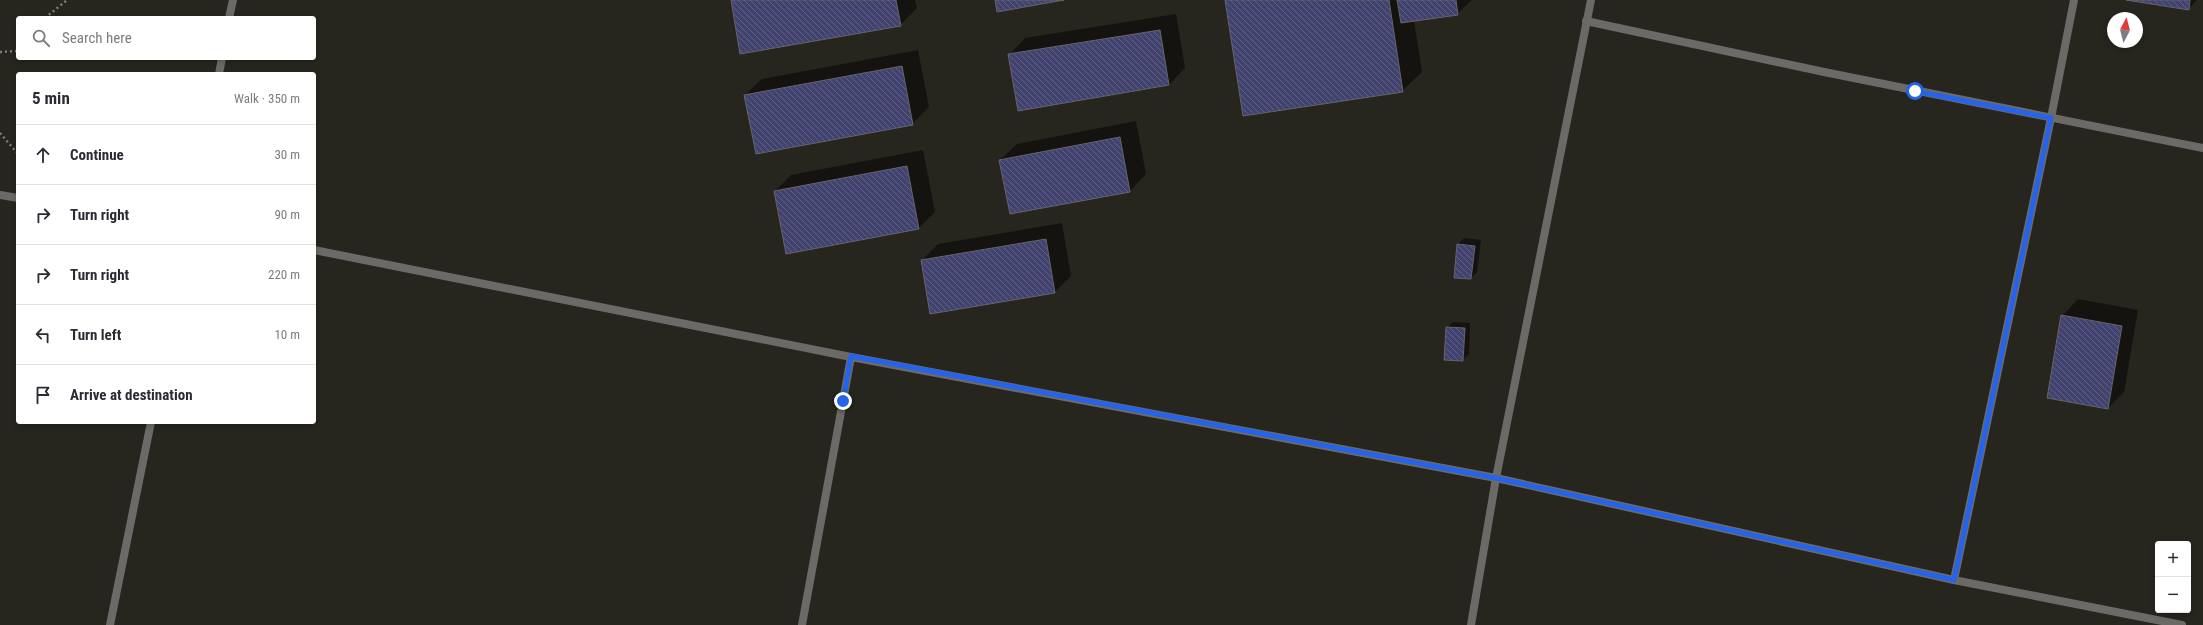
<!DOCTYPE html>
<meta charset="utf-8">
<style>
:root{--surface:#fff;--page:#f2f2f3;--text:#2b2b33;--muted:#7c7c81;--line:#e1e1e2}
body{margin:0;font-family:"Roboto Condensed",sans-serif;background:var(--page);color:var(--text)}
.controls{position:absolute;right:12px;bottom:12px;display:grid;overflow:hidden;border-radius:4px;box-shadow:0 2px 6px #0003}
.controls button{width:36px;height:36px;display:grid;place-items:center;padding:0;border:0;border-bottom:1px solid var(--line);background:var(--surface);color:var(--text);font:20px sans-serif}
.compass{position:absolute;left:2107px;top:12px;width:36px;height:36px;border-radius:50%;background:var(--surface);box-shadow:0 2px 6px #0003;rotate:7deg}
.stop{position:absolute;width:12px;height:12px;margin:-9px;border:3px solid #2563eb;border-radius:50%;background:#fff}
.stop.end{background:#2563eb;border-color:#fff;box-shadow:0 1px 4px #0008}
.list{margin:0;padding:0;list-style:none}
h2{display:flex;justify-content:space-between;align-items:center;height:52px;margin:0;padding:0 16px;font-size:17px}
h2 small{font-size:13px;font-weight:400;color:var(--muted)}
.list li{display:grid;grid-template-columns:26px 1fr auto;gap:12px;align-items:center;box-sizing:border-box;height:60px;padding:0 16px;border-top:1px solid var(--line)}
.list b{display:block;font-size:15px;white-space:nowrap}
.list em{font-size:13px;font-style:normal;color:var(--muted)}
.icon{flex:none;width:22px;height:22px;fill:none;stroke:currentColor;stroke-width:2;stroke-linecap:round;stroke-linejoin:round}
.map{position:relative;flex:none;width:2203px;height:625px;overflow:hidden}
.search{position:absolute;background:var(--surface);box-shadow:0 2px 6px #0003;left:16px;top:16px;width:300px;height:44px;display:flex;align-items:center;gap:10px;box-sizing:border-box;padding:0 14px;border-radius:4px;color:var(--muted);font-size:15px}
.panel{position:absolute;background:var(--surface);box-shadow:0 2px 6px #0003;left:16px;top:72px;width:300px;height:352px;border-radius:4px}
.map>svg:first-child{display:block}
.shadow{fill:#0007}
.building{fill:url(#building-back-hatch);stroke:#63646c}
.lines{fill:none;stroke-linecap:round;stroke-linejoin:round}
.path{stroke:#7e7d77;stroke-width:2.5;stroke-dasharray:2 3;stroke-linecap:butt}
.minor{stroke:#6c6a67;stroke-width:8}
.route{stroke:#2563eb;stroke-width:5}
</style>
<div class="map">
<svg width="2203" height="625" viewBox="0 0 2203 625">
<defs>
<pattern id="building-back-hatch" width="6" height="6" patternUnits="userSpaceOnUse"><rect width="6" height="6" fill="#41436e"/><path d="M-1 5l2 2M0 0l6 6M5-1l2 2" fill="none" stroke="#5c5e82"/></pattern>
</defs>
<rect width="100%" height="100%" fill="#26251e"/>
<g class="shadow">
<path d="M732 0H915L917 8 900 25Z"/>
<path d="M1226 0H1472L1457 14 1414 20 1422 72 1402 91Z"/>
<path d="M2127 0H2197L2188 9Z"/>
<path d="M1176 14 1185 68 1169 85 1009 55 1025 38Z"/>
<path d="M918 50 929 107 912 124 745 95 762 79Z"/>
<path d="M1136 121 1146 174 1130 191 1011 213 1000 160 1017 144Z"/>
<path d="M923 150 935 212 919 228 775 191 791 175Z"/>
<path d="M1062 223 1071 276 1055 292 931 313 922 260 938 244Z"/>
<path d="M1464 238 1481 240 1477 272 1471 278 1458 244Z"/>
<path d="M2078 299 2138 310 2124 392 2108 408 2062 316Z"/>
<path d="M1453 322 1470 323 1469 354 1463 360 1447 328Z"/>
</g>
<g class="building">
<path d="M731 0H896L901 26 740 54Z"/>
<path d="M995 0H1064L997 12Z"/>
<path d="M1225 0H1389L1403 92 1243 116Z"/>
<path d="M1397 0H1456L1458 15 1401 23Z"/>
<path d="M2126 0H2190L2189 10Z"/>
<path d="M1160 30 1169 85 1018 111 1008 54Z"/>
<path d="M902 66 913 125 756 154 744 95Z"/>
<path d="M1120 137 1130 192 1010 214 999 160Z"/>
<path d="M907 166 919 229 786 254 774 191Z"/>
<path d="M1046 239 1055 293 930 314 921 260Z"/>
<path d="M1457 244 1475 246 1471 279 1454 278Z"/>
<path d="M2061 315 2122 326 2108 409 2047 398Z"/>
<path d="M1446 327 1465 328 1463 361 1444 360Z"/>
</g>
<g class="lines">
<g class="path">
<path d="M45 18 67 0"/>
<path d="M0 52 18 51"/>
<path d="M0 133 18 154"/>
</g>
<g class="minor">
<path d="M229 18 233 0"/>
<path d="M1586 21 1824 72 2203 148"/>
<path d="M219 74 222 58"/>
<path d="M0 195 18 198"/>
<path d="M314 250 851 357 1496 478 1954 580 2182 625"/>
<path d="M1954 580 2051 118 2074 0"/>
<path d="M110 625 151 422"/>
<path d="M802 625 851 357"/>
<path d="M1471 625 1496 478 1591 0"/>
</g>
</g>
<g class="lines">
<path class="route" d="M843 401 851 356 1496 478 1954 580 2051 118 1915 91"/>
</g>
</svg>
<div class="controls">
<button>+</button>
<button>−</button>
</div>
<svg class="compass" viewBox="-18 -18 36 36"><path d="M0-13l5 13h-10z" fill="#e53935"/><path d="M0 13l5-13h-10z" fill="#7c7c81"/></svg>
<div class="stop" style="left:1915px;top:91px"></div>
<div class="stop end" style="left:843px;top:401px"></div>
<div class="search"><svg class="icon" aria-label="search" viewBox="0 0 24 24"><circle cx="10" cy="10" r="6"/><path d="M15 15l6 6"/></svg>Search here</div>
<section class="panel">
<h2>5 min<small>Walk · 350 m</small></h2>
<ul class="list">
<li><svg class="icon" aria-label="ahead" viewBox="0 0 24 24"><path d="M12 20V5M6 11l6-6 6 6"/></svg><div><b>Continue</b></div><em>30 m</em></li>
<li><svg class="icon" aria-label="right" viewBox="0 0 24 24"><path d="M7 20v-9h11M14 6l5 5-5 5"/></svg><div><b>Turn right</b></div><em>90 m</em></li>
<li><svg class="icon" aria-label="right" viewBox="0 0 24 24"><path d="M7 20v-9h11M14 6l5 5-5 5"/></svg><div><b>Turn right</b></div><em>220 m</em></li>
<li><svg class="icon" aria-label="left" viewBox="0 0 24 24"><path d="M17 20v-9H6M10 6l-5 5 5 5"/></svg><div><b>Turn left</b></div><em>10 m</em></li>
<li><svg class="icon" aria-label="arrive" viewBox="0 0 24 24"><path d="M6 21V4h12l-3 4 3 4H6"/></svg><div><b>Arrive at destination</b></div></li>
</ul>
</section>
</div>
